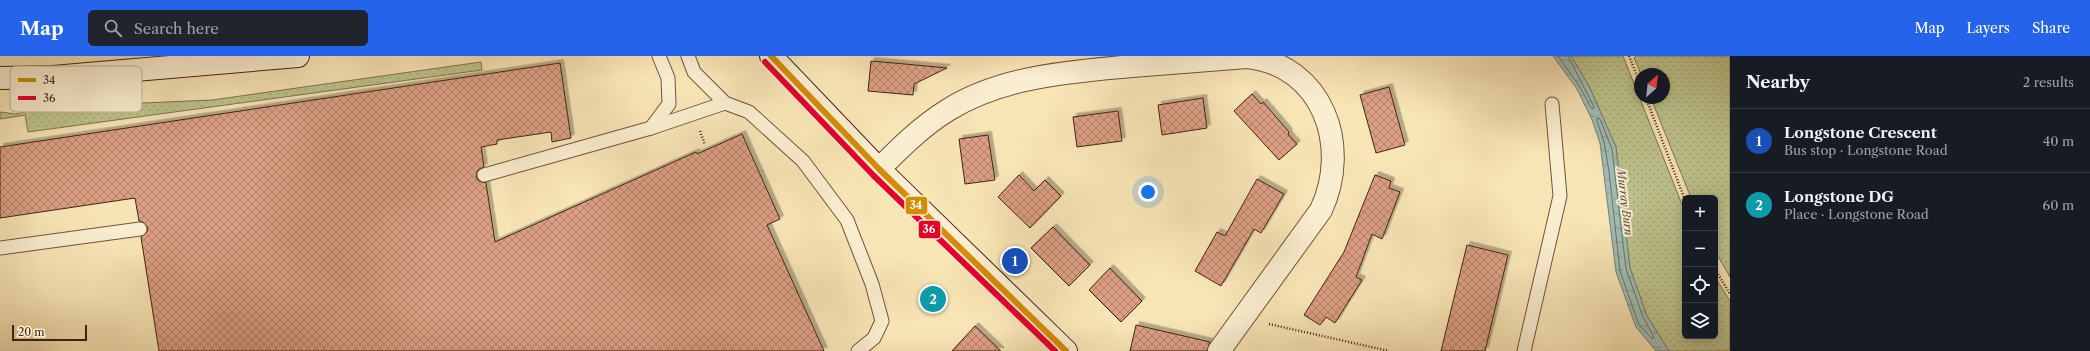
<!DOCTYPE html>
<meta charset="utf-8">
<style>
:root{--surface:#171b24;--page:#20242c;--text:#f1f3f6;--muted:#9ea1a6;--line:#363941;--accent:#2563eb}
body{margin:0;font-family:"Libre Caslon Text",serif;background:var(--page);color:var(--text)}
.controls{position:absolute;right:12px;bottom:12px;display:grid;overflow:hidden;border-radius:6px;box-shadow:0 2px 10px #0003}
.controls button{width:36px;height:36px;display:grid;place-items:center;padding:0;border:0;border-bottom:1px solid var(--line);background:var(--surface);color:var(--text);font:20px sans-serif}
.compass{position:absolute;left:1634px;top:12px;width:36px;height:36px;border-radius:50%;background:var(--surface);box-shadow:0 2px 10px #0003;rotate:27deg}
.scale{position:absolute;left:12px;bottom:10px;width:75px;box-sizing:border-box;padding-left:4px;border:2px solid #442311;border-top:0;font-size:11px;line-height:14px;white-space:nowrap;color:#442311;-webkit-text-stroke:3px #faeed0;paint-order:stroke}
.you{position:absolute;left:1148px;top:136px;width:14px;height:14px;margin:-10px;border:3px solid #fff;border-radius:50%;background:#1a73e8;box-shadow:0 0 0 6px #1a73e833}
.badge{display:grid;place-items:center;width:26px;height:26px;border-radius:50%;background:var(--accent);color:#fff;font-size:13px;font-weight:700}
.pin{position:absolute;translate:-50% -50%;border:2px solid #fff;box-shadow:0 1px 4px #0006}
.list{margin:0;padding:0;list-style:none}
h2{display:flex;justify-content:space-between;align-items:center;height:52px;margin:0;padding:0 16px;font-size:17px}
h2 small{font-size:13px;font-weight:400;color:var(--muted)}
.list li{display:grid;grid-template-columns:26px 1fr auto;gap:12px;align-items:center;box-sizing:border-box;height:64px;padding:0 16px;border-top:1px solid var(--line)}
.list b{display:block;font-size:15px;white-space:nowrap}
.list p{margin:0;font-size:13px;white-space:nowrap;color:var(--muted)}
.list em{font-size:13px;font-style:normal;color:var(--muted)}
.icon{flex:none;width:22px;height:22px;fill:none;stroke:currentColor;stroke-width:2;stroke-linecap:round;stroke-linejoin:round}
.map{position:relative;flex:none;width:1730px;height:295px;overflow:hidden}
header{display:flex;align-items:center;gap:24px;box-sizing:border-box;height:56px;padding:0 20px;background:var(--accent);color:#fff}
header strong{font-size:19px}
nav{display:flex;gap:22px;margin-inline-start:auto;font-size:14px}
.search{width:280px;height:36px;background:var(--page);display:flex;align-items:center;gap:10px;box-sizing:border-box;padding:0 14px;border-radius:6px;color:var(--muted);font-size:15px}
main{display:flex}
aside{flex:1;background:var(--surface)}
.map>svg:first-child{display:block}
.grass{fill:url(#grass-dots);stroke:#81744f}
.water{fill:url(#water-ripples);stroke:#7b7f73}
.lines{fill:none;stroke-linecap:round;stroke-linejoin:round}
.shore{stroke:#727063;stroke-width:1}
.building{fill:url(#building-cross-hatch);stroke:#442311;filter:url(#shadow)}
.lane-casing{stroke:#71543a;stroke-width:15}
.street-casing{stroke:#71543a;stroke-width:24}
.secondary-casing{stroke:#442311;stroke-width:24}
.path{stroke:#442311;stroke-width:2.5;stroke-dasharray:1 2;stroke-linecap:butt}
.lane{stroke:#faeed0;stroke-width:13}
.street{stroke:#faeed0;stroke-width:22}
.secondary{stroke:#faeed0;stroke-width:22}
.bus-1-casing{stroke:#faeed0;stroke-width:9}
.bus-2-casing{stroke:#faeed0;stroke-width:9}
.bus-1{stroke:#d38c03;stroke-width:6}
.bus-2{stroke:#e4002b;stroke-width:6}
.labels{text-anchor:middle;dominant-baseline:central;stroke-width:4;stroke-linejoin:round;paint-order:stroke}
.water-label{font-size:11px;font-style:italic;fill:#5f5142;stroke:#faeed0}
.key{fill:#faeed0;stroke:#c3b197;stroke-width:1}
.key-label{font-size:11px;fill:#442311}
.line-badge{stroke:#faeed0;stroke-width:1.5}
.badge-label{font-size:11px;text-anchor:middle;font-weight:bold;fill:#fff}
</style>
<header>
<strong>Map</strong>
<div class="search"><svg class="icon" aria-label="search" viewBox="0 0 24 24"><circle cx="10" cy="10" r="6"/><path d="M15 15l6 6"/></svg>Search here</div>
<nav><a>Map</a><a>Layers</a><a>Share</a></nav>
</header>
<main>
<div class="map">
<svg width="1730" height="295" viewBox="0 0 1730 295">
<defs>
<pattern id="grass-dots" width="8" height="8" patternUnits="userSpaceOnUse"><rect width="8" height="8" fill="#bec48d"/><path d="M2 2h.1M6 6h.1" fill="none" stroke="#a4a879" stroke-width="1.8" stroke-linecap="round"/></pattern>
<pattern id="water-ripples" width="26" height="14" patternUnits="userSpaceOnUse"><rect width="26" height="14" fill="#9fbdb5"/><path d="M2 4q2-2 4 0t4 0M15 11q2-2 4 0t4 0" fill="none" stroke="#839992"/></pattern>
<pattern id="building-cross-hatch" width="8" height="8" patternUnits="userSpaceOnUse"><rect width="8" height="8" fill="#db9f83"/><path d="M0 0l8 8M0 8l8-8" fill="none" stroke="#b3816a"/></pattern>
<filter id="shadow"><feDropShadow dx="3.5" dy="-3.5" stdDeviation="0" flood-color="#0004"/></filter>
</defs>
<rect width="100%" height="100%" fill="#f8e5b6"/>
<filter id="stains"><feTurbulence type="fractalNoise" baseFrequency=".005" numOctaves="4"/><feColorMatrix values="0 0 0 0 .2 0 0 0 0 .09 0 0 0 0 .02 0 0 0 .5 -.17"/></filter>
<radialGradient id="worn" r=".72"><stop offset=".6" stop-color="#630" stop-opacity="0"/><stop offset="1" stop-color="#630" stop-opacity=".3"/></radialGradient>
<g class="grass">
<path d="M1571 0H1623L1685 156V280H1715V221L1730 245V295H1669L1647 260 1630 212 1616 91 1590 32Z"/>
<path d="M1636 0H1730V221L1715 195V142H1691L1651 42H1664V18H1641L1634 2Z"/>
<path d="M481 6 482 14 28 76 25 59 0 63V56L16 58 71 45 143 47 212 44Z"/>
</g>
<path class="water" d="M1553 0H1571L1590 32 1616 91 1630 212 1647 260 1669 295H1656L1636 271 1616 216 1600 87 1592 64 1577 33Z"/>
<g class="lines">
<g class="shore">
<path d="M1558 0 1580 31 1591 52 1593 53 1594 51 1568 0"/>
<path d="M1598 62 1600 63 1612 93 1626 213 1643 261 1654 281 1653 283 1639 269 1620 215 1609 115 1604 86 1597 65Z"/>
</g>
</g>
<g class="building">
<path d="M871 5 905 8 947 12 914 28 913 39 868 35Z"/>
<path d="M560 7 571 82 552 86 551 76 497 84V88L481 91 484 111 478 114 476 121 479 125 486 127 495 186 696 96 697 98 742 78 780 163 767 169 824 295H159L141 181 147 176 148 172 143 166 139 165 135 142 0 162V91Z"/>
<path d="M1389 31 1405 89 1376 97 1360 39Z"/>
<path d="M1252 38 1261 48 1263 46 1289 76 1288 78 1297 88 1279 104 1234 55Z"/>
<path d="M1203 42 1207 72 1162 79 1158 49Z"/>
<path d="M1118 55 1122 85 1077 91 1073 61Z"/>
<path d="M988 79 995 124 965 128 959 83Z"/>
<path d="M1019 119 1034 135 1045 124 1061 140 1030 172 998 141Z"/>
<path d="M1375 119 1391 125 1389 132 1400 136 1382 183 1372 178 1356 221 1362 224 1335 267 1326 261 1320 269 1304 259 1344 196Z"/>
<path d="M1257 123 1284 138 1261 177 1254 173 1221 230 1195 215 1217 176 1225 180Z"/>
<path d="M1053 171 1090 209 1069 230 1031 192Z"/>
<path d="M1467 189 1508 199 1485 295H1441Z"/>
<path d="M1110 212 1142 245 1121 266 1089 234Z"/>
<path d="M1136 269 1210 286 1207 295H1130Z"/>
<path d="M975 270 1001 295H952Z"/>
</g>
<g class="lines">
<g class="lane-casing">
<g id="lane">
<path d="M688 0 694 16 725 47 749 56 803 105 847 164 872 228 882 265 874 282 858 295"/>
<path d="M651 72 725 47"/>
<path d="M484 119 651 72 669 48 668 22 659 0"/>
<path d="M0 192 140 173"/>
<path d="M1524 295 1560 140 1552 48"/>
</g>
</g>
<g class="street-casing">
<path id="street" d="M879 113C901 91 922 70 948 54 1002 20 1070 16 1132 10 1170 7 1209 4 1247 1 1323 9 1351 90 1321 154L1219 295"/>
</g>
<g class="secondary-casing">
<g id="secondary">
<path d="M771 0 879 113 1066 295"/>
<path d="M0 22 53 21 298 0"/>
</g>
</g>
<g class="path">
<path d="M1629 0 1640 27"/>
<path d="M1646 42 1685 144"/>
<path d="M700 75 705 89"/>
<path d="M1715 213 1730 238"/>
<path d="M1269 268 1389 295"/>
</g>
<use href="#lane" class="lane"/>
<use href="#street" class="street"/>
<use href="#secondary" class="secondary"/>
<g class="bus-1-casing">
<path id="bus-1" d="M771 0 879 113 1066 295"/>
</g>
<g class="bus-2-casing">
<path id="bus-2" d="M765 6 873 119 1055 295"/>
</g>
<use href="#bus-1" class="bus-1"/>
<use href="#bus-2" class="bus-2"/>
</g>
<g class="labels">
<g class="water-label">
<text transform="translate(1625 146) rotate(83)">Murray Burn</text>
</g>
</g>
<rect x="10" y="10" width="132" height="46" rx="6" class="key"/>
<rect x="18" y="22" width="18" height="4" fill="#d38c03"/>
<rect x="18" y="40" width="18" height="4" fill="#e4002b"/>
<g class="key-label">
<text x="43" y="28">34</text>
<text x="43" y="46">36</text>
</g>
<g class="line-badge">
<rect x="905" y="140" width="23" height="19" rx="4" fill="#d38c03"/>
<rect x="918" y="164" width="23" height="19" rx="4" fill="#e4002b"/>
</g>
<g class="badge-label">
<text x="916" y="153">34</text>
<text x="929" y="177">36</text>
</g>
<rect width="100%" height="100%" filter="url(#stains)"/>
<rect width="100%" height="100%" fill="url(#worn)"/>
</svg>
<div class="controls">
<button>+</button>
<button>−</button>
<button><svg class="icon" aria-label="locate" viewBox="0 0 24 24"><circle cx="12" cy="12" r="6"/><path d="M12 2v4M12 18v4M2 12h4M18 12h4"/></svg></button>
<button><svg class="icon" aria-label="layers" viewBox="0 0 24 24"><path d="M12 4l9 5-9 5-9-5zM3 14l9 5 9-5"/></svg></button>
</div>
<svg class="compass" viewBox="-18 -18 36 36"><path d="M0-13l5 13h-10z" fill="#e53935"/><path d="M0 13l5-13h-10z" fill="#9ea1a6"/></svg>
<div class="scale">20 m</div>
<div class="you"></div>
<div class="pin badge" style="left:1015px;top:205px;background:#1a4fb4">1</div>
<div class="pin badge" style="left:933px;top:243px;background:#0f9aa8">2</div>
</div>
<aside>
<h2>Nearby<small>2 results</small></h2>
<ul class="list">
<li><span class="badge" style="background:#1a4fb4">1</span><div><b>Longstone Crescent</b><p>Bus stop · Longstone Road</p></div><em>40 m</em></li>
<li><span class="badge" style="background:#0f9aa8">2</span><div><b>Longstone DG</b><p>Place · Longstone Road</p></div><em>60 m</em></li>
</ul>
</aside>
</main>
